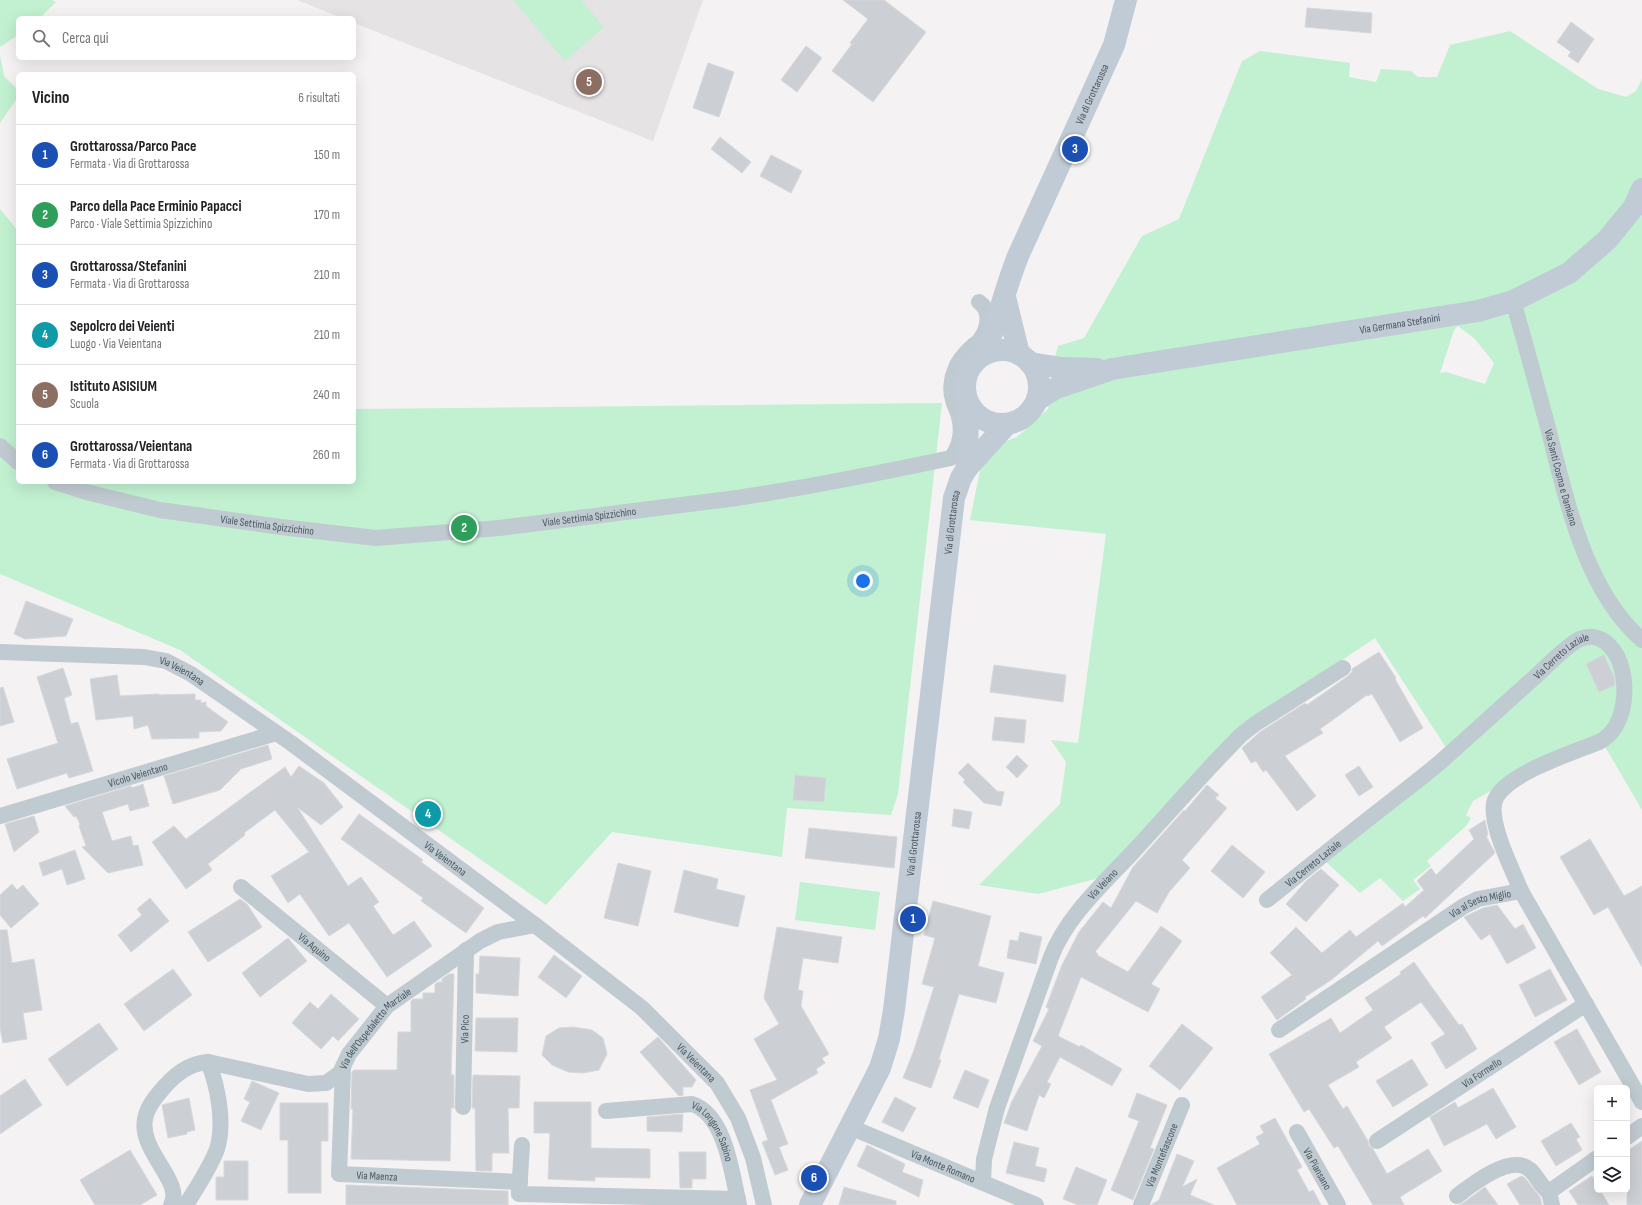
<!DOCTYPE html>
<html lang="it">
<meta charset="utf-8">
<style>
:root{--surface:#fff;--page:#f6f6f6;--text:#202124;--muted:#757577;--line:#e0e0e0;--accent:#0b8043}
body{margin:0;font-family:"Sofia Sans Condensed",sans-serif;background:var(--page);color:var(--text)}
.controls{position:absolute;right:12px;bottom:12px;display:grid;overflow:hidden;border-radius:6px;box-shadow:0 4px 16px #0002}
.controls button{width:36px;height:36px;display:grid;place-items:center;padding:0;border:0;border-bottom:1px solid var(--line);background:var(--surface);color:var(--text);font:20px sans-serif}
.you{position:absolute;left:863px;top:581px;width:14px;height:14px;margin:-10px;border:3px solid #fff;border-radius:50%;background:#1a73e8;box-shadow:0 0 0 6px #1a73e833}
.badge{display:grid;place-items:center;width:26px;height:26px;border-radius:50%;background:var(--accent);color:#fff;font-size:13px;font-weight:700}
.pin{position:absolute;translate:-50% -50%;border:2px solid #fff;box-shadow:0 1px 4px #0006}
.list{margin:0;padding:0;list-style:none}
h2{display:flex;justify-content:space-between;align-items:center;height:52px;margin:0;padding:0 16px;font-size:17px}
h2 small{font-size:13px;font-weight:400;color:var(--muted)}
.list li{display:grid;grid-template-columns:26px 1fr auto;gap:12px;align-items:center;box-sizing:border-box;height:60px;padding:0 16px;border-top:1px solid var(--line)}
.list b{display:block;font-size:15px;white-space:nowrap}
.list p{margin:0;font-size:13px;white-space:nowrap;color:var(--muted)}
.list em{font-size:13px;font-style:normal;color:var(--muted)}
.icon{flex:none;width:22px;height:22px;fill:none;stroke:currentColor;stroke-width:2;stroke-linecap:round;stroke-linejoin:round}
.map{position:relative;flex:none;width:1642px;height:1205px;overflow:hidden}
.search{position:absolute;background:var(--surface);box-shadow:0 4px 16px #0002;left:16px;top:16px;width:340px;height:44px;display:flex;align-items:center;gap:10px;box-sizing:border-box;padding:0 14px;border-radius:6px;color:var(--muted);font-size:15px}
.panel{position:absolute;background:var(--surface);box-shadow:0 4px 16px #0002;left:16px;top:72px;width:340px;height:412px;border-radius:6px}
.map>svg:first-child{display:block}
.education{fill:#e5e3e4}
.green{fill:#c1f1d1;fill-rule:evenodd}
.building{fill:#cccfd4;stroke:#d6d8dd}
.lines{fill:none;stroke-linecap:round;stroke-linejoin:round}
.street{stroke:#c0cad1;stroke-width:16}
.secondary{stroke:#c0cbd6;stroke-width:22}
.labels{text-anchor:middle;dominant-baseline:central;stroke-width:3;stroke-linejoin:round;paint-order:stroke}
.street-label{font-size:11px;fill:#495660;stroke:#fff}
</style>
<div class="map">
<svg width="1642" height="1205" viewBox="0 0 1642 1205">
<rect width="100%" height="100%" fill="#f4f2f2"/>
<path class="education" d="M297 0H703L653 141 354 23V18H342Z"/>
<g class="green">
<path d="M0 0H52L56 2 40 18H18V35L0 47Z"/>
<path d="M513 0H581L604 27 565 61Z"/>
<path d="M1510 31 1598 89 1626 97 1636 91 1642 79V810L1600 738 1560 751 1473 801 1466 815 1471 818 1466 826 1427 861 1431 866 1413 880 1420 889 1403 901 1380 878 1360 893 1325 861 1452 757 1375 638 1229 736 1099 878 1038 894 979 885 1060 804 1066 762 1051 740 1078 743 1106 534 970 520 981 466 995 445 1017 437 1048 409 1055 357 1058 346 1084 338 1142 236 1179 219 1242 61 1260 51 1350 63 1349 77 1376 82 1381 69 1411 71 1418 77H1437L1450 45ZM1458 326 1475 339 1494 363 1485 384 1446 372 1440 373 1454 330Z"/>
<path d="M0 55 4 76 18 90V97L0 123Z"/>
<path d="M0 209 18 231V482H354V409L942 403 898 794 891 815 787 808 782 857 612 832 546 905 180 650 0 574Z"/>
<path d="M800 882 880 892 875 930 795 920Z"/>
</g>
<g class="building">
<path d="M843 0H884L926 32 873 102 832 71 852 44 850 43 868 19Z"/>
<path d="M1307 8 1372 13 1371 33 1305 27Z"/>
<path d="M1571 22 1594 39 1578 63 1568 56 1571 52 1557 42Z"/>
<path d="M806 46 822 58 797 92 781 80Z"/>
<path d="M708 63 734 72 719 117 693 108Z"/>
<path d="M720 137 751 162 742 173 711 149Z"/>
<path d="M771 155 802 171 791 193 760 176Z"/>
<path d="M26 601 73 619 66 636 25 639 14 634Z"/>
<path d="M1379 652 1396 678 1395 679 1423 728 1400 742 1372 694 1368 696 1367 695 1320 729 1323 733 1285 756 1316 796 1297 811 1266 770 1263 772 1256 761 1251 763 1242 748 1260 732 1305 703 1307 705 1348 676 1352 672V669Z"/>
<path d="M1604 655 1614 677 1615 685 1599 692 1586 664Z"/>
<path d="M994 665 1066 675 1063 702 990 692Z"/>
<path d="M63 668 72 695 64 698 71 724 78 722 93 771 69 778 67 773 17 789 7 759 58 743 37 677Z"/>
<path d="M117 675 120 696 159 694V695L195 694V700H201V703L206 702V706L228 722 221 731 199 732V738L152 739 148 725 134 729 133 716 96 720 90 679Z"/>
<path d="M3 687 14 722 0 726V688Z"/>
<path d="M995 717 1026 720 1024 743 992 740Z"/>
<path d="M268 745 272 759 241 769 220 790 173 804 164 776Z"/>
<path d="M1017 755 1028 766 1017 778 1006 767Z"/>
<path d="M968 763 997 791 1004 792 1001 806 984 803 963 782 965 780 958 773Z"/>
<path d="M299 766 324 783 343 807 321 825 297 807 348 886 361 877 379 902 373 906 393 935 414 921 432 946 387 977 349 923 329 936 300 894 288 903 271 876 309 852 275 810 244 833 245 835 208 864 212 870 186 889 152 842 174 826 186 839 285 767 291 777Z"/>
<path d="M1359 766 1373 787 1359 796 1345 775Z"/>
<path d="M795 775 826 778 824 802 793 800Z"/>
<path d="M143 784 149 806 130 811 128 804 102 812 112 841 131 836 133 846 138 845 143 865 108 873 82 847 86 846 79 826 80 824 76 816 74 817 65 806 131 786 132 788Z"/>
<path d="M1207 785 1219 795 1215 798 1227 808 1182 860 1190 868 1169 892 1157 913 1136 901 1095 952 1098 954 1097 955 1128 972 1161 926 1182 941 1151 984 1160 989 1148 1012 1081 977 1058 1036 1080 1047 1081 1045 1122 1069 1112 1086 1060 1057 1047 1082 1051 1084 1044 1098 1039 1095 1027 1131 1004 1123 1012 1101 1042 1046 1033 1041 1049 1009 1046 1007 1062 965 1079 932 1103 902 1111 908 1133 867 1184 810 1185 811Z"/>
<path d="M954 809 972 812 969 829 952 826Z"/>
<path d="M359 814 423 860 421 862 484 908 466 933 421 901 423 898 341 839Z"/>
<path d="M34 816 39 832 14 852 5 824Z"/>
<path d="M1485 820 1488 835 1486 836 1495 853 1425 918 1423 916 1382 946 1378 941 1331 980 1305 997 1306 999 1277 1020 1261 997 1292 975 1270 953 1296 927 1322 953 1350 930 1356 937 1403 903 1405 907 1424 890 1417 881 1431 868 1436 875 1474 839 1469 830Z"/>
<path d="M809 828 897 837 894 868 805 858Z"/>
<path d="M1590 839 1624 896 1642 886V967L1608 907 1594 915 1560 857Z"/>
<path d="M1232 845 1265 872 1243 898 1211 871Z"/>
<path d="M75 850 85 879 67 885 62 869 43 876 39 863Z"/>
<path d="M618 863 651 871 638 926 604 918Z"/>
<path d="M1321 869 1339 885 1306 922 1286 904 1307 880Z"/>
<path d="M684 870 718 879 716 889 745 896 738 927 674 912Z"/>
<path d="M12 884 17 890 23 885 39 904 11 928 0 915V895Z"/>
<path d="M150 898 169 921 131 952 118 935 142 915 137 909Z"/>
<path d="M240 899 247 904 262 927 208 962 188 932Z"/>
<path d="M933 901 991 916 978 966 1004 973 996 1003 959 994 939 1059 941 1060 931 1088 903 1078 914 1050 934 987 922 984 935 938 924 935Z"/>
<path d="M1497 905 1515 929 1523 924 1536 948 1507 964 1490 934 1481 940 1464 917 1483 908Z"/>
<path d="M777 927 842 937 838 963 803 958 798 990 803 991 801 1006 829 1054 822 1058 825 1063 816 1069 818 1073 771 1100 788 1144 779 1147 788 1170 775 1175 762 1142 768 1140 750 1090 777 1080 754 1039 779 1024 764 998Z"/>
<path d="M0 930H7L12 963 34 959 42 1010 23 1013 27 1039 3 1043 0 1028Z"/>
<path d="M1020 932 1042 937 1036 964 1007 958 1010 940 1018 941Z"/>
<path d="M288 938 307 961 260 997 242 973Z"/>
<path d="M554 955 582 976 566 998 538 977Z"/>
<path d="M480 956 520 958 518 996 476 993V974H479Z"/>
<path d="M1414 962 1459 1025 1462 1024 1477 1049 1446 1069 1431 1043 1445 1034 1421 1002 1384 1027 1392 1038 1356 1062 1359 1067 1328 1085 1343 1109 1347 1106 1368 1141 1369 1146 1373 1149 1387 1174 1428 1149 1442 1171 1400 1197 1404 1205H1373L1338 1146 1334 1148 1309 1109 1304 1112 1269 1054 1331 1018 1340 1033 1373 1010 1365 998 1401 974 1400 972Z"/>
<path d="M173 969 192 995 144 1031 124 1004Z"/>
<path d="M1550 969 1567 1000 1535 1017 1519 985Z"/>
<path d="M449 974H454L451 1075H454V1108H451L450 1161 351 1159 353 1109H351L352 1072 354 1070H397L398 1032H411V1001L413 999H423V993H435V984L438 982H442V979Z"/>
<path d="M331 994 359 1019 338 1041 333 1036 321 1049 292 1023 310 1002 318 1009Z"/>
<path d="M476 1018H518L517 1052 475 1051Z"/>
<path d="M99 1023 118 1049 67 1086 48 1059Z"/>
<path d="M1182 1024 1213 1048 1180 1090 1149 1066Z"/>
<path d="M573 1027 592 1030 603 1038 607 1054 599 1070 583 1073 568 1072 552 1065 542 1055 546 1036 559 1028Z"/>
<path d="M1577 1029 1601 1072 1579 1085 1554 1042Z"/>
<path d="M658 1037 696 1080 692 1087H683V1095L679 1096 640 1052Z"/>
<path d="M1412 1059 1428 1085 1393 1107 1376 1081Z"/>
<path d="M965 1070 989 1080 978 1108 953 1098Z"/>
<path d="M473 1075 520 1076 519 1108H508L509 1153H492V1171H476L475 1108H472Z"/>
<path d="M25 1079 42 1105 0 1134V1096Z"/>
<path d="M252 1081 279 1093 261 1130 241 1121 250 1102 244 1099Z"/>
<path d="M1493 1088 1516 1127 1496 1139 1487 1124 1444 1146 1430 1117 1455 1102 1458 1108Z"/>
<path d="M1137 1093 1167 1105 1150 1148 1154 1149 1133 1200 1111 1190 1139 1121 1128 1117Z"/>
<path d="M895 1097 916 1108 903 1132 882 1122Z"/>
<path d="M189 1098 195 1130 187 1132V1134L168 1138 162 1105Z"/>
<path d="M534 1102H591V1148L650 1149V1178L595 1177V1181L548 1179 550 1133H534Z"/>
<path d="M280 1103H328V1141H321V1193H288V1140H280Z"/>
<path d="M683 1114 682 1132 647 1131V1117Z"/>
<path d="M1275 1118 1302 1167 1297 1170 1309 1192 1313 1190 1321 1205H1237L1217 1168 1260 1144 1256 1137 1264 1133 1260 1126Z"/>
<path d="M1571 1123 1580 1137 1576 1139 1582 1150 1556 1166 1541 1141Z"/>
<path d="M1642 1141V1205H1627V1151Z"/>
<path d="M1014 1142 1039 1148 1035 1166 1047 1169 1044 1182 1006 1173Z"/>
<path d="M867 1145 905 1164 902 1172 923 1180 919 1197 857 1166Z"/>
<path d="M130 1150 157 1195 140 1205H95L80 1180Z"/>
<path d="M679 1152H706V1179H692V1188H680Z"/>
<path d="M1177 1154 1194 1161 1182 1187 1197 1179 1190 1195 1214 1205H1151L1159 1200Z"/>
<path d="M224 1161H248V1200H216V1177H224Z"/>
<path d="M1076 1167 1107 1180 1097 1205H1078L1063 1199Z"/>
<path d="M1521 1176 1525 1178 1540 1197 1542 1205H1520L1507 1184Z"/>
<path d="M1592 1176 1597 1185V1190H1600L1609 1205H1578L1569 1191Z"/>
<path d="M346 1185 508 1191V1205H346Z"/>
<path d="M844 1187 896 1201V1205H839Z"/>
<path d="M1485 1187 1498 1205H1459L1463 1203Z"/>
</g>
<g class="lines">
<g class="street">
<path id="s1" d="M1513 301C1525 342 1536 383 1547 424 1566 496 1583 588 1642 640"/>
<path d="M0 446 18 462"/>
<path id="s2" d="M55 482 86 492 160 510 281 527 376 538 499 528 737 498C809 487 880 473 951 458 960 447 963 431 959 417 958 411 954 406 953 400 950 391 951 379 955 370 958 360 965 353 973 346 975 344 978 343 980 340 988 329 992 311 979 302"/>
<path id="s3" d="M0 652 144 657 166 661 191 674 291 743 535 925 642 1008 717 1083 738 1118 753 1158 764 1205"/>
<path id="s4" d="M0 816 276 733"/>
<path id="s5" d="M241 887 387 1006"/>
<path id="s6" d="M1267 900C1306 869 1345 837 1385 806 1405 790 1427 774 1446 757 1476 730 1506 703 1536 676 1547 666 1567 645 1580 639 1596 632 1609 642 1617 656 1630 682 1627 728 1599 742 1572 753 1512 772 1497 796 1494 801 1493 808 1494 814 1495 835 1513 871 1521 891"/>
<path id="s7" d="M1279 1030 1464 906 1478 899 1521 891 1642 1102"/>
<path id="s8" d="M343 1069 339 1174 520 1182"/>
<path id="s9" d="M463 1107 466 950"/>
<path id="s10" d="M606 1111 692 1104C726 1115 732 1175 739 1205"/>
<path id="s11" d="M850 1127 1036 1205"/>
<path id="s12" d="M1297 1132 1338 1205"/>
<path d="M1627 1137 1642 1126"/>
<path id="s13" d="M1377 1141 1586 1004"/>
<path id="s14" d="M983 1182 984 1159 997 1108 1051 957C1067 916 1103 884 1133 852 1169 813 1203 773 1241 735L1255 724 1343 668"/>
<path d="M519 1193 522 1145"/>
<path d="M519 1194 738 1199"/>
<path d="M1457 1196C1471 1185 1510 1154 1529 1169 1537 1175 1539 1185 1549 1192"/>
<path id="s15" d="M171 1205C185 1181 135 1149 146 1115 149 1104 158 1094 166 1085 177 1073 190 1063 208 1062L308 1084 326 1083 340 1073 349 1054 387 1006 480 941 498 932 535 925"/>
<path d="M186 1205C197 1187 210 1168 217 1149 225 1124 218 1086 208 1062"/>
<path id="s16" d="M1141 1205 1182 1105"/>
<path d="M1552 1205 1549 1192 1597 1158"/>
</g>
<g class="secondary">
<path d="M1005 297 1019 354"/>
<circle cx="1002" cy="387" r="37"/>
<path id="s17" d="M983 355C998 323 1005 288 1018 256L1114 45 1126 0"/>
<path d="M1030 363 1062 368 1097 369"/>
<path id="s18" d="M1037 400 1056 388 1112 369 1478 311 1513 301 1569 273 1607 240 1634 207 1642 189"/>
<path d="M967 468 968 403"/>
<path id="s19" d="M810 1205 880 1068 889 1039 894 1010 954 498 961 478 967 468 1007 424"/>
</g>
</g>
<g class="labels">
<g class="street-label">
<text stroke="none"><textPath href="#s17" startOffset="283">Via di Grottarossa</textPath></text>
<text stroke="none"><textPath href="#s18" startOffset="373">Via Germana Stefanini</textPath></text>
<text stroke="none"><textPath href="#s1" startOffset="183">Via Santi Cosma e Damiano</textPath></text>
<text stroke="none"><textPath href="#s2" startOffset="541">Viale Settimia Spizzichino</textPath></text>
<text stroke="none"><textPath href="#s19" startOffset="705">Via di Grottarossa</textPath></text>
<text stroke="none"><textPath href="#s2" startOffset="217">Viale Settimia Spizzichino</textPath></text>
<text stroke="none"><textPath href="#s6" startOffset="383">Via Cerreto Laziale</textPath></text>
<text stroke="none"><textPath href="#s3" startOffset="185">Via Veientana</textPath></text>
<text stroke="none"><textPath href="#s4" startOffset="144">Vicolo Veientano</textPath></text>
<text stroke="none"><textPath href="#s19" startOffset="381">Via di Grottarossa</textPath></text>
<text stroke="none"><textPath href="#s3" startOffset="509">Via Veientana</textPath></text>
<text stroke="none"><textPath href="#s6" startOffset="59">Via Cerreto Laziale</textPath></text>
<text stroke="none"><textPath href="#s14" startOffset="326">Via Veiano</textPath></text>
<text stroke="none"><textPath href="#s7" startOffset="239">Via al Sesto Miglio</textPath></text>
<text stroke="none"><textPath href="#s5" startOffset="95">Via Aquino</textPath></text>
<text stroke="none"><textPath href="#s9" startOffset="78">Via Pico</textPath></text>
<text stroke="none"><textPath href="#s15" startOffset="378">Via dell'Ospedaletto Marziale</textPath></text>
<text stroke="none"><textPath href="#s3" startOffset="833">Via Veientana</textPath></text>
<text stroke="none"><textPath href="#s13" startOffset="125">Via Formello</textPath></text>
<text stroke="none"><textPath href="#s10" startOffset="122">Via Longone Sabino</textPath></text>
<text stroke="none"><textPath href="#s16" startOffset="54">Via Montefiascone</textPath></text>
<text stroke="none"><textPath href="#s11" startOffset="101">Via Monte Romano</textPath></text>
<text stroke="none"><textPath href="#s12" startOffset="42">Via Piansano</textPath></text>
<text stroke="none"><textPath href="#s8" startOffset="143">Via Maenza</textPath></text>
</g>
</g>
</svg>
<div class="controls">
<button>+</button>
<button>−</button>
<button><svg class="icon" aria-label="layers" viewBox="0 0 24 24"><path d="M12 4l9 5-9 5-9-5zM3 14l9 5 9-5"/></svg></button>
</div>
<div class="you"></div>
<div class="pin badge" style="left:913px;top:919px;background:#1a4fb4">1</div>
<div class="pin badge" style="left:464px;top:528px;background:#2e9e5b">2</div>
<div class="pin badge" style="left:1075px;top:149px;background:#1a4fb4">3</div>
<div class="pin badge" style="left:428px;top:814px;background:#0f9aa8">4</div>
<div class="pin badge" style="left:589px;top:82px;background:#8d6e63">5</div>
<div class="pin badge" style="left:814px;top:1178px;background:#1a4fb4">6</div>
<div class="search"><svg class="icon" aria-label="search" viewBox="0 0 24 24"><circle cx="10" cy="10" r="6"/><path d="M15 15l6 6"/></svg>Cerca qui</div>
<section class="panel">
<h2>Vicino<small>6 risultati</small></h2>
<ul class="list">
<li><span class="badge" style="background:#1a4fb4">1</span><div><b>Grottarossa/Parco Pace</b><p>Fermata · Via di Grottarossa</p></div><em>150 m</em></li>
<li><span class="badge" style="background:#2e9e5b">2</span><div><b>Parco della Pace Erminio Papacci</b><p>Parco · Viale Settimia Spizzichino</p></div><em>170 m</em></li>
<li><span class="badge" style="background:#1a4fb4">3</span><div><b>Grottarossa/Stefanini</b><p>Fermata · Via di Grottarossa</p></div><em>210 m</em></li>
<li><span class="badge" style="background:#0f9aa8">4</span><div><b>Sepolcro dei Veienti</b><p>Luogo · Via Veientana</p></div><em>210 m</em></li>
<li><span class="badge" style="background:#8d6e63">5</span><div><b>Istituto ASISIUM</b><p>Scuola</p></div><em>240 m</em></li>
<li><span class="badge" style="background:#1a4fb4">6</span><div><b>Grottarossa/Veientana</b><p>Fermata · Via di Grottarossa</p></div><em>260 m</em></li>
</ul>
</section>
</div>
